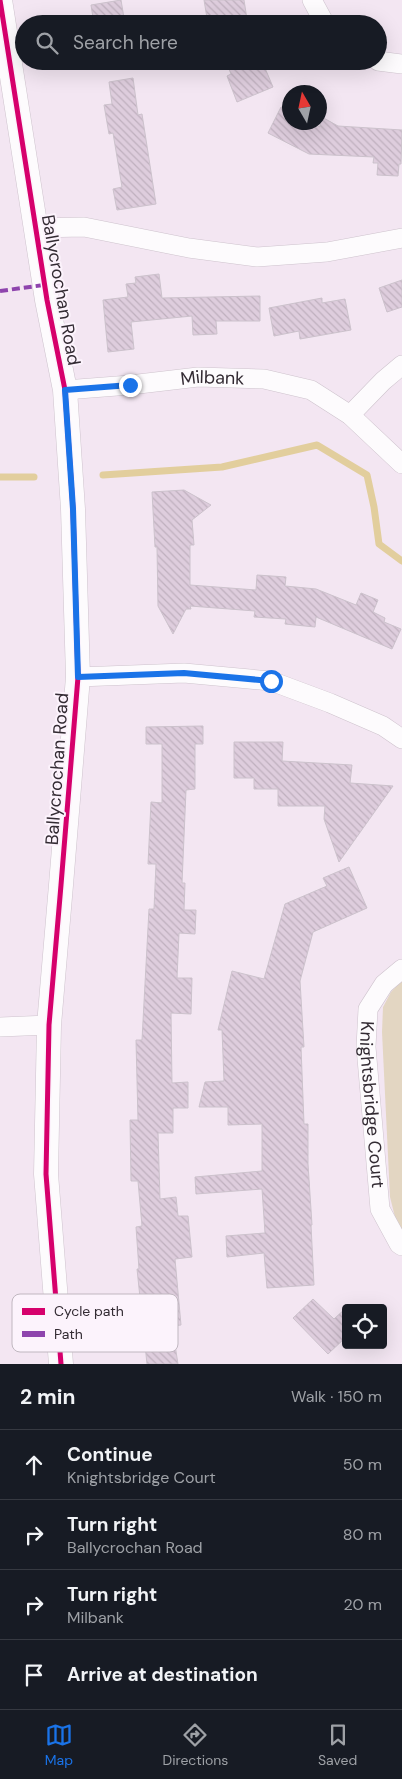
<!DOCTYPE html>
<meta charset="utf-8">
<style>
:root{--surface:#171b24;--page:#20242c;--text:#f1f3f6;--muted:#9ea1a6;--line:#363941;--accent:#1a73e8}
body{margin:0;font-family:"DM Sans",sans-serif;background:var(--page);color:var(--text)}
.controls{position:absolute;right:15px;bottom:15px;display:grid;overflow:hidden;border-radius:5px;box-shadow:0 5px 20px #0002}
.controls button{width:45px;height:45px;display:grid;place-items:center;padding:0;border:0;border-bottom:1px solid var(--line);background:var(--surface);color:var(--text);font:25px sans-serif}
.compass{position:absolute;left:282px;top:85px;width:45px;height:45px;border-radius:50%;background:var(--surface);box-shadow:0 5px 20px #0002;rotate:351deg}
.stop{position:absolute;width:15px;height:15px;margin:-11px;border:4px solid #1a73e8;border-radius:50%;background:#fff}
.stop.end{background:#1a73e8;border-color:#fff;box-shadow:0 1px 5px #0008}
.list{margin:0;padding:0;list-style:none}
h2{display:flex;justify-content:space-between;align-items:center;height:65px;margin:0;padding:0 20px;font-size:21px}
h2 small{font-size:16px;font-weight:400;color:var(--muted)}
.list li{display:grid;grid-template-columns:32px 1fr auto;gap:15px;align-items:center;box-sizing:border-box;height:70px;padding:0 20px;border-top:1px solid var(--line)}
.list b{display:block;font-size:19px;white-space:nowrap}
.list p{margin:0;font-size:16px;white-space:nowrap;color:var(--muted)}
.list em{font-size:16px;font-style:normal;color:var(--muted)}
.icon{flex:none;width:28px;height:28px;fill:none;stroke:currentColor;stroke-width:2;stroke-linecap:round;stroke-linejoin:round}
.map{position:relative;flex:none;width:402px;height:1364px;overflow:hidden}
.search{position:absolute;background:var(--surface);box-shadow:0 5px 20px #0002;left:15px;right:15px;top:15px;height:55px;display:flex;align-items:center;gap:12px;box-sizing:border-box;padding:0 18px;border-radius:28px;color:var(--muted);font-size:19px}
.sheet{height:345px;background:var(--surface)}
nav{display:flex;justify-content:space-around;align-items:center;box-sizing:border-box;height:70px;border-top:1px solid var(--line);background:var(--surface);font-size:14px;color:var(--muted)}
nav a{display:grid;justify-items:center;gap:2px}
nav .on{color:var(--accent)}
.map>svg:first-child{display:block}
.grass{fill:#e3d6c2}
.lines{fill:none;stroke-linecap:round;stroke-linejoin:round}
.stream{stroke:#e2ce9d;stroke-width:7}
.building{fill:url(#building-back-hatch);stroke:#ccc2cc}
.minor-casing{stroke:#cec3cd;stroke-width:20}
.tertiary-casing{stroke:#cec3cd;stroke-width:25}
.minor{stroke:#fdfbfd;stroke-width:19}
.tertiary{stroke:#fdfbfd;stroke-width:24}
.quiet{stroke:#8e44ad;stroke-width:4;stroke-dasharray:8 4;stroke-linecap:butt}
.cycleway-casing{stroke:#fcf3fc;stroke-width:8}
.cycleway{stroke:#d6006c;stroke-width:5}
.route{stroke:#1a73e8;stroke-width:6}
.labels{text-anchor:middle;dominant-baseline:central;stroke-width:4;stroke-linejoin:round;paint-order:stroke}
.street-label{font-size:18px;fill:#332b33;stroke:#fcf3fc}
.key{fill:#fcf3fc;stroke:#c0b7c0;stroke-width:1}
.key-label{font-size:14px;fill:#332b33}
</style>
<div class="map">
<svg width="402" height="1364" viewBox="0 0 402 1364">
<defs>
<pattern id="building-back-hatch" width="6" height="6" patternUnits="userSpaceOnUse" patternTransform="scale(1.25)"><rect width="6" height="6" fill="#decddd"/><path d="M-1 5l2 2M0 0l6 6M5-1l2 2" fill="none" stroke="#bfb0be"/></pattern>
</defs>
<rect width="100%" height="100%" fill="#f3e6f2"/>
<path class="grass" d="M402 980V1231L396 1221 390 1197 382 1032 383 1007 391 992Z"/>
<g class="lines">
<g class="stream">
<path d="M103 475 222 467 317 445 367 475 374 507 379 544 402 561"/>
<path d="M0 477H34"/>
</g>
</g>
<g class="building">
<path d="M121 0 125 24H94L91 5Z"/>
<path d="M204 0H244L247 19 218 24H208Z"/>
<path d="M226 61H262L273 87 237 102 227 76 231 74Z"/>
<path d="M133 78 138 115 142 114 156 204 117 210 113 189 122 187 113 133 109 134 104 105 112 104 109 82Z"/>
<path d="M281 107 290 111V122H311L320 127V116L338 126 402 130 401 164H399L398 176 377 175 378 163H373L374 157 309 154 268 133Z"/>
<path d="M159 274 162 298 260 296V321H216L217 334 193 335 192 316 131 322 134 349 108 352 103 300 128 297 126 284 136 283 135 277Z"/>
<path d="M402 280V307L387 312 379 288Z"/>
<path d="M322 298V303L345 299 351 330 300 339 299 331 274 336 269 308Z"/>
<path d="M184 490 211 505 192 520 194 545H190V585L256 590 257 575 286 577 285 586 316 589 356 605 361 593 378 600 373 612 385 618 384 622 401 629 392 649 316 617 315 627 285 624 286 619 254 617 255 611 190 606 191 609H186L173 634 158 606 157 547H155L152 492Z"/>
<path d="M203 726V744H195V789L186 790 182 883H185L184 910H196L195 934 179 933 177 978H192L191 1014 171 1013 172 1083 188 1082V1108H173V1133H158L160 1199 176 1197 178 1216H188L192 1257 175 1259 181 1325 172 1326 178 1364H147L137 1269H139L136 1227 142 1226 138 1181H131L130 1120H138L136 1040H142L149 909H154L156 864H148L151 802 162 803V744H146V727Z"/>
<path d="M234 742H283L282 761 352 765 350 783 393 786 339 862 324 819 325 806H278V789H254V778H234Z"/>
<path d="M349 867 367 908 313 932 300 981 304 1047H301L304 1124H308V1164L312 1225H311L314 1285 267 1288 264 1253 227 1257 226 1236 265 1233 262 1189 196 1194 195 1177 262 1171V1124L228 1125V1107H199L205 1082 224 1081 222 1030H218L232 971 264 979 285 904 327 886 323 878Z"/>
<path d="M313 1299 334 1319 346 1308V1337L328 1354 293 1318Z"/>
</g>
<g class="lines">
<g class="minor-casing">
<g id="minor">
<path d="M312 0 325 24"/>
<path d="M378 61 402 64"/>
<path d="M35 228 84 227 189 248 257 257 327 252 402 238"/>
<path id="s1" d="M65 390 130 385 198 377 264 379 311 390 350 415 402 464"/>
<path d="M350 415 383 381 402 365"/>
<path d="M78 677 184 673 271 681 330 703 383 726 402 739"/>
<path id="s2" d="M402 969 384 984 368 1009 366 1047 380 1209 399 1244 402 1246"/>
<path d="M0 1027 49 1025"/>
</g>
</g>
<g class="tertiary-casing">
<path id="tertiary" d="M0 0 47 300 65 390 73 509 78 677 61 885 49 1025 46 1174 61 1364"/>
</g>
<use href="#minor" class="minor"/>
<use href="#tertiary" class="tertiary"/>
<path class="quiet" d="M0 291 44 285"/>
<g class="cycleway-casing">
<path id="cycleway" d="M0 0 47 300 65 390 73 509 78 677 61 885 49 1025 46 1174 61 1364"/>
</g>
<use href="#cycleway" class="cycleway"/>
</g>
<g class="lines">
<path class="route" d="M130 385 65 390 73 509 78 677 184 673 271 681"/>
</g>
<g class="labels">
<g class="street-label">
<text transform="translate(61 290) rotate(80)">Ballycrochan Road</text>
<text stroke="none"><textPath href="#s1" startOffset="148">Milbank</textPath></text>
<text transform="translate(57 769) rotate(-86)">Ballycrochan Road</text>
<text stroke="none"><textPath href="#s2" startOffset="149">Knightsbridge Court</textPath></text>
</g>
</g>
<rect x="12" y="1294" width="166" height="58" rx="8" class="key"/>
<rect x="22" y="1308" width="23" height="7" fill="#d6006c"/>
<rect x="22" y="1331" width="23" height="6" fill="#8e44ad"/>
<g class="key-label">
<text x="54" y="1316">Cycle path</text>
<text x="54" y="1339">Path</text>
</g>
</svg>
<div class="controls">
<button><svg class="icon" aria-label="locate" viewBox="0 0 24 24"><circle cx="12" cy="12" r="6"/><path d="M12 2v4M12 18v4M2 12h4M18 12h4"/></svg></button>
</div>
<svg class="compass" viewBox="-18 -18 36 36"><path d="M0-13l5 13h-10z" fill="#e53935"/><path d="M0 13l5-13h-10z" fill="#9ea1a6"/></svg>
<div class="stop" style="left:271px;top:681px"></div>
<div class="stop end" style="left:130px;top:385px"></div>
<div class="search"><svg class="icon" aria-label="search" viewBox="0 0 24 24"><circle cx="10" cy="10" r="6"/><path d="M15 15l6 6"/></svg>Search here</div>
</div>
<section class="sheet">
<h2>2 min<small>Walk · 150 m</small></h2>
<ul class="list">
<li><svg class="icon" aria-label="ahead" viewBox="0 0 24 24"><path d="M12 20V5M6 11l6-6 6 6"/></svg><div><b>Continue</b><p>Knightsbridge Court</p></div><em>50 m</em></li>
<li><svg class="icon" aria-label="right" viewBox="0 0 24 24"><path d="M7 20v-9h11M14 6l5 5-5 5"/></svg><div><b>Turn right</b><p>Ballycrochan Road</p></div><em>80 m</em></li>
<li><svg class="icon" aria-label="right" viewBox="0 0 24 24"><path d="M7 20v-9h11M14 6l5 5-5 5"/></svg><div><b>Turn right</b><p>Milbank</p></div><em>20 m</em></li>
<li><svg class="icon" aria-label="arrive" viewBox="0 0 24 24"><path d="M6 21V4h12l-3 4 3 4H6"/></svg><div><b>Arrive at destination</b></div></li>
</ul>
</section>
<nav>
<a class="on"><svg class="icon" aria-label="map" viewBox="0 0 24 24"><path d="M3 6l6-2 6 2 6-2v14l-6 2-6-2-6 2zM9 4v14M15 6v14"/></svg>Map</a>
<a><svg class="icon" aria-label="directions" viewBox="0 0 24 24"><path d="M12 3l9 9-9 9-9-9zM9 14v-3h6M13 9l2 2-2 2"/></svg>Directions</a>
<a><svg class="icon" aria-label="saved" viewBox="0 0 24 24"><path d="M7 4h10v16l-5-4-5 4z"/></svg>Saved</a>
</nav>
